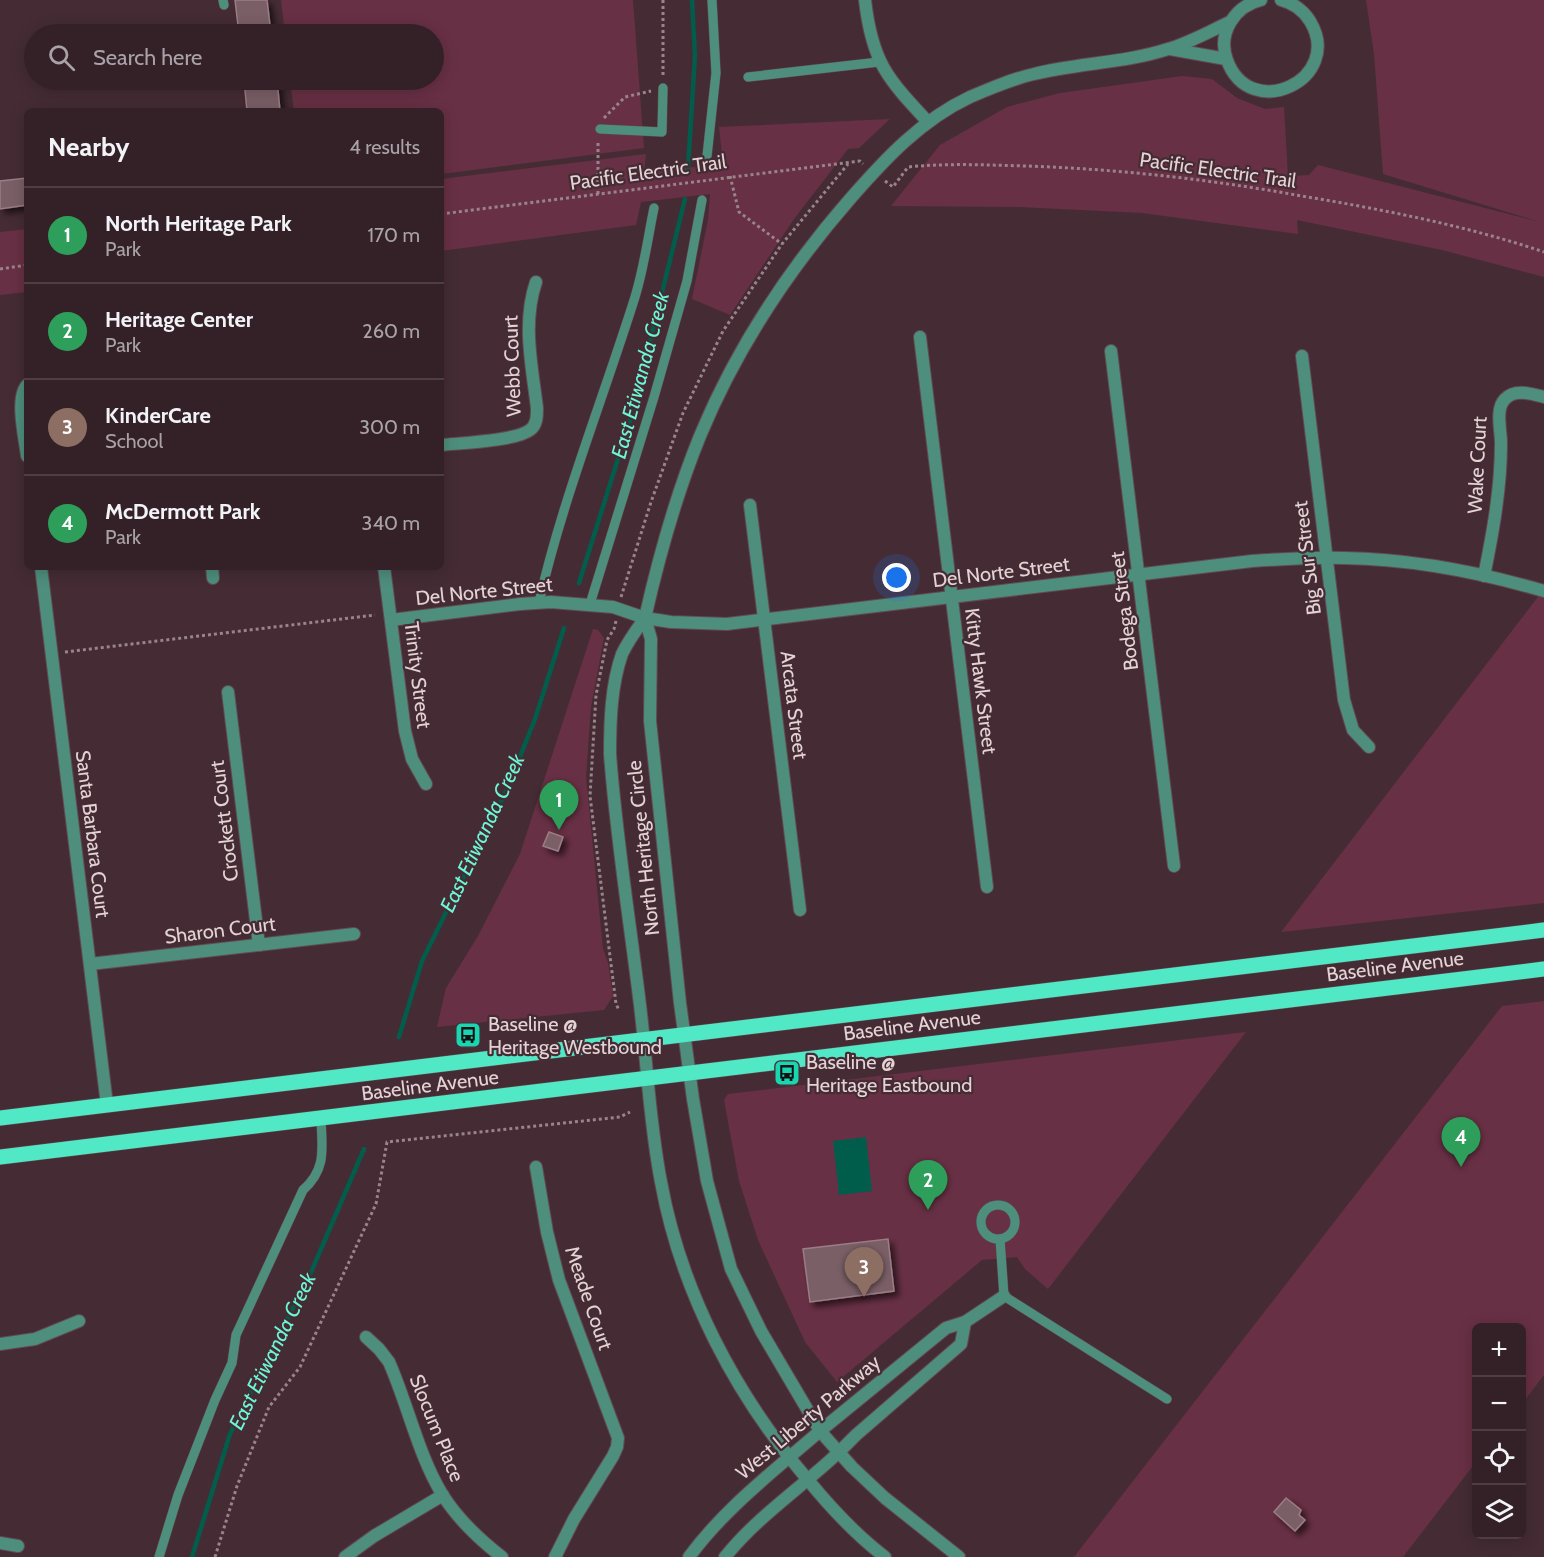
<!DOCTYPE html>
<meta charset="utf-8">
<style>
:root{--surface:#342127;--page:#3f2e33;--text:#f1f3f6;--muted:#a9a3a7;--line:#4e3e44;--accent:#8bbbb9}
body{margin:0;font-family:Cabin,sans-serif;background:var(--page);color:var(--text)}
.controls{position:absolute;right:18px;bottom:18px;display:grid;overflow:hidden;border-radius:9px;box-shadow:0 3px 15px #0003}
.controls button{width:54px;height:54px;display:grid;place-items:center;padding:0;border:0;border-bottom:2px solid var(--line);background:var(--surface);color:var(--text);font:30px sans-serif}
.you{position:absolute;left:897px;top:578px;width:21px;height:21px;margin:-15px;border:4px solid #fff;border-radius:50%;background:#1a73e8;box-shadow:0 0 0 9px #1a73e833}
.badge{display:grid;place-items:center;width:39px;height:39px;border-radius:50%;background:var(--accent);color:#fff;font-size:20px;font-weight:700}
.pin{position:absolute;translate:-50% -50px;filter:drop-shadow(0 2px 3px #0008)}
.pin::after{content:'';position:absolute;top:32px;width:21px;height:18px;background:inherit;clip-path:polygon(0 0,100% 0,50% 100%)}
.list{margin:0;padding:0;list-style:none}
h2{display:flex;justify-content:space-between;align-items:center;height:78px;margin:0;padding:0 24px;font-size:26px}
h2 small{font-size:20px;font-weight:400;color:var(--muted)}
.list li{display:grid;grid-template-columns:39px 1fr auto;gap:18px;align-items:center;box-sizing:border-box;height:96px;padding:0 24px;border-top:2px solid var(--line)}
.list b{display:block;font-size:22px;white-space:nowrap}
.list p{margin:0;font-size:20px;white-space:nowrap;color:var(--muted)}
.list em{font-size:20px;font-style:normal;color:var(--muted)}
.icon{flex:none;width:33px;height:33px;fill:none;stroke:currentColor;stroke-width:2;stroke-linecap:round;stroke-linejoin:round}
.map{position:relative;flex:none;width:1544px;height:1557px;overflow:hidden}
.search{position:absolute;background:var(--surface);box-shadow:0 3px 15px #0003;left:24px;top:24px;width:420px;height:66px;display:flex;align-items:center;gap:15px;box-sizing:border-box;padding:0 21px;border-radius:33px;color:var(--muted);font-size:22px}
.panel{position:absolute;background:var(--surface);box-shadow:0 3px 15px #0003;left:24px;top:108px;width:420px;height:462px;border-radius:9px}
.map>svg:first-child{display:block}
.green{fill:#683044}
.water{fill:#005c4b}
.lines{fill:none;stroke-linecap:round;stroke-linejoin:round}
.stream{stroke:#005c4b;stroke-width:4.5}
.building{fill:#7a5e66;stroke:#9b7d85;stroke-width:1.5;filter:url(#shadow)}
.service-casing{stroke:#614a51;stroke-width:10}
.minor-casing{stroke:#614a51;stroke-width:14}
.tertiary-casing{stroke:#614a51;stroke-width:14}
.primary-casing{stroke:#614a51;stroke-width:16}
.path{stroke:#99848a;stroke-width:3;stroke-dasharray:3 3;stroke-linecap:butt}
.service{stroke:#4e8e7d;stroke-width:9}
.minor{stroke:#4e8e7d;stroke-width:12}
.tertiary{stroke:#4e8e7d;stroke-width:12}
.primary{stroke:#51e8c6;stroke-width:15}
.labels{text-anchor:middle;dominant-baseline:central;stroke-width:4.5;stroke-linejoin:round;paint-order:stroke}
.street-label{font-size:20px;fill:#e3d2d6;stroke:#452c34}
.poi-label{font-size:20px;fill:#e3d2d6;stroke:#452c34;text-anchor:start}
.water-label{font-size:21px;font-style:italic;fill:#6df6d5;stroke:#452c34}
</style>
<div class="map">
<svg width="1544" height="1557" viewBox="0 0 1544 1557">
<defs>
<filter id="shadow"><feDropShadow dx="4.5" dy="4.5" stdDeviation="3" flood-color="#0009"/></filter>
</defs>
<rect width="100%" height="100%" fill="#452c34"/>
<g class="green">
<path d="M281 0H633L644 148 441 174V111H294L290 80H434V34H285Z"/>
<path d="M1366 0H1544V277L1442 250 1297 220 1298 234 1142 213 1019 207 891 206 940 145 1007 107 1060 93 1182 76 1212 79 1237 98 1265 109 1284 107 1288 176 1309 175 1318 165 1540 222 1383 174 1374 54Z"/>
<path d="M890 119 859 148 848 149 794 219 730 315 692 299 708 220 710 194 641 202 636 225 441 251V179L646 154 644 172 723 164 719 127Z"/>
<path d="M27 229V292L0 295V232Z"/>
<path d="M1544 589V903L1281 932Z"/>
<path d="M593 629 598 630 604 638 591 707 586 777 603 949 608 963 613 996 604 1010 437 1027 446 988 478 936 520 854Z"/>
<path d="M1544 1001V1375L1522 1404V1328H1476V1462L1403 1557H1074L1502 1006Z"/>
<path d="M1246 1032 1048 1289 1025 1269 1017 1257 982 1260 837 1382 805 1342 758 1240 739 1181 724 1100 728 1094Z"/>
</g>
<path class="water" d="M866 1137 872 1191 839 1195 833 1141Z"/>
<g class="lines">
<g class="stream">
<path d="M688 168 695 56 692 0"/>
<path d="M579 583 633 411 685 199"/>
<path d="M399 1037 422 961 507 789 535 719 564 628"/>
<path d="M192 1557 230 1434 312 1270 364 1149"/>
</g>
</g>
<g class="building">
<path d="M235 0H267L271 34H239Z"/>
<path d="M244 80H277L280 111H247Z"/>
<path d="M27 178V205L0 209V181Z"/>
<path d="M549 832 563 837 558 851 543 846Z"/>
<path d="M888 1239 894 1291 810 1302 803 1249Z"/>
<path d="M1286 1498 1301 1510 1299 1515 1305 1520 1295 1531 1274 1512Z"/>
</g>
<g class="lines">
<g class="service-casing">
<g id="service">
<path d="M223 0 224 5"/>
<path d="M748 77 879 62"/>
<path d="M600 129 662 132 663 88"/>
<path d="M707 156 716 73 712 0"/>
<path d="M539 602C563 498 603 399 635 297 644 268 648 237 654 208"/>
<path d="M590 604 654 397 687 281 702 200"/>
<circle cx="998" cy="1222" r="17"/>
<path d="M1000 1239 1004 1296 1167 1399"/>
<path d="M159 1557 178 1495 215 1400 232 1363 236 1335 303 1190C327 1169 322 1148 321 1119"/>
</g>
</g>
<g class="minor-casing">
<g id="minor">
<path d="M865 0C872 62 887 78 928 122"/>
<path d="M1261 0C1235 6 1217 33 1227 60 1250 124 1345 79 1310 21 1303 10 1293 3 1281 0"/>
<path d="M1170 49 1226 59"/>
<path d="M920 337 987 887"/>
<path d="M1111 351 1174 866"/>
<path d="M1302 356 1344 700 1353 730 1369 747"/>
<path d="M27 385C15 398 25 439 27 456"/>
<path d="M441 445C461 443 515 441 530 430 537 425 537 416 537 408 532 366 522 323 536 282"/>
<path d="M750 505 800 910"/>
<path d="M41 567 107 1105"/>
<path d="M212 567 213 578"/>
<path d="M384 567 405 731 412 759 426 784"/>
<path d="M1484 576C1493 532 1501 488 1501 443 1501 430 1495 409 1505 399 1515 388 1532 394 1544 397"/>
<path d="M645 618C659 556 676 495 700 436 736 349 789 269 850 199 885 159 921 120 970 97 991 88 1012 79 1034 74 1078 63 1125 63 1168 49 1189 43 1210 31 1230 22"/>
<path d="M391 620 520 604 551 602 613 607 645 618 671 622 727 624 1252 561C1282 559 1313 557 1344 558 1412 559 1479 572 1544 591"/>
<path d="M228 692 259 945"/>
<path d="M90 964 354 934"/>
<path d="M536 1167 547 1232 559 1280 618 1438 617 1447 613 1456 574 1519 555 1557"/>
<path d="M366 1337 379 1349 389 1362C408 1405 418 1454 442 1494 457 1518 480 1540 502 1557"/>
<path d="M0 1344 35 1339 79 1321"/>
<path d="M820 1431 946 1328 965 1322 1004 1296"/>
<path d="M839 1452 856 1435 961 1344 965 1322"/>
<path d="M0 1543 18 1546"/>
<path d="M345 1557 374 1536 443 1495"/>
</g>
</g>
<g class="tertiary-casing">
<g id="tertiary">
<path d="M645 618 651 639 650 721 680 1003 693 1099 707 1181 731 1269 761 1331 820 1431 852 1467 885 1498 959 1557"/>
<path d="M645 618C637 629 628 641 622 654 611 685 610 722 610 754 616 835 629 916 639 997 647 1059 649 1121 661 1182 681 1292 736 1396 808 1480 831 1508 856 1535 885 1557"/>
<path d="M689 1557C725 1508 775 1470 820 1431"/>
<path d="M725 1557C758 1516 801 1488 839 1452"/>
</g>
</g>
<g class="primary-casing">
<g id="primary">
<path d="M0 1118 1544 930"/>
<path d="M0 1157 1544 969"/>
</g>
</g>
<g class="path">
<path d="M663 0V76"/>
<path d="M604 118 625 97 651 91"/>
<path d="M730 176 739 212 782 244"/>
<path d="M885 181 893 187 908 167C948 163 986 165 1026 166 1117 169 1207 179 1296 195 1380 209 1464 225 1544 252"/>
<path d="M598 194V141"/>
<path d="M441 214 860 161 863 164"/>
<path d="M0 269 27 265"/>
<path d="M621 597 651 502 683 413 723 331 782 244 848 164"/>
<path d="M616 621 614 629 607 640 596 695 590 796 616 1004 619 1010"/>
<path d="M65 652 375 615"/>
<path d="M215 1557 237 1486 269 1407 300 1367 376 1204 387 1142 620 1117 630 1112"/>
</g>
<use href="#service" class="service"/>
<use href="#minor" class="minor"/>
<use href="#tertiary" class="tertiary"/>
<use href="#primary" class="primary"/>
</g>
<defs>
<g id="bus-square" transform="scale(1.35)"><rect x="-9" y="-9" width="18" height="18" rx="4" fill="#1ad5b2" stroke="#452c34"/><path d="M-5-6H5V4H4V6H2V4H-2V6H-4V4H-5ZM-3.5-4V0h7V-4ZM-3.5 1.2v1.5H-2V1.2ZM2 1.2v1.5H3.5V1.2Z" fill="#111"/></g>
</defs>
<g fill-rule="evenodd">
<use href="#bus-square" x="468" y="1035"/>
<use href="#bus-square" x="787" y="1073"/>
</g>
<g class="labels">
<g class="street-label">
<text transform="translate(1218 170) rotate(8)">Pacific Electric Trail</text>
<text transform="translate(648 172) rotate(-8)">Pacific Electric Trail</text>
<text transform="translate(512 366) rotate(-92)">Webb Court</text>
<text transform="translate(1477 465) rotate(-87)">Wake Court</text>
<text transform="translate(1307 558) rotate(-97)">Big Sur Street</text>
<text transform="translate(1001 572) rotate(-7)">Del Norte Street</text>
<text transform="translate(484 591) rotate(-6)">Del Norte Street</text>
<text transform="translate(1124 611) rotate(-97)">Bodega Street</text>
<text transform="translate(418 675) rotate(83)">Trinity Street</text>
<text transform="translate(981 681) rotate(83)">Kitty Hawk Street</text>
<text transform="translate(794 705) rotate(83)">Arcata Street</text>
<text transform="translate(224 821) rotate(-97)">Crockett Court</text>
<text transform="translate(93 834) rotate(83)">Santa Barbara Court</text>
<text transform="translate(643 848) rotate(-96)">North Heritage Circle</text>
<text transform="translate(220 930) rotate(-7)">Sharon Court</text>
<text transform="translate(1395 966) rotate(-7)">Baseline Avenue</text>
<text transform="translate(912 1025) rotate(-7)">Baseline Avenue</text>
<text transform="translate(430 1085) rotate(-7)">Baseline Avenue</text>
<text transform="translate(589 1298) rotate(71)">Meade Court</text>
<text transform="translate(808 1417) rotate(-40)">West Liberty Parkway</text>
<text transform="translate(437 1428) rotate(68)">Slocum Place</text>
</g>
<g class="poi-label">
<text x="488" y="1024">Baseline @<tspan x="488" dy="23">Heritage Westbound</tspan></text>
<text x="806" y="1062">Baseline @<tspan x="806" dy="23">Heritage Eastbound</tspan></text>
</g>
<g class="water-label">
<text transform="translate(640 375) rotate(-75)">East Etiwanda Creek</text>
<text transform="translate(482 833) rotate(-65)">East Etiwanda Creek</text>
<text transform="translate(272 1351) rotate(-64)">East Etiwanda Creek</text>
</g>
</g>
</svg>
<div class="controls">
<button>+</button>
<button>−</button>
<button><svg class="icon" aria-label="locate" viewBox="0 0 24 24"><circle cx="12" cy="12" r="6"/><path d="M12 2v4M12 18v4M2 12h4M18 12h4"/></svg></button>
<button><svg class="icon" aria-label="layers" viewBox="0 0 24 24"><path d="M12 4l9 5-9 5-9-5zM3 14l9 5 9-5"/></svg></button>
</div>
<div class="you"></div>
<div class="pin badge" style="left:559px;top:830px;background:#2e9e5b">1</div>
<div class="pin badge" style="left:928px;top:1210px;background:#2e9e5b">2</div>
<div class="pin badge" style="left:864px;top:1297px;background:#8d6e63">3</div>
<div class="pin badge" style="left:1461px;top:1167px;background:#2e9e5b">4</div>
<div class="search"><svg class="icon" aria-label="search" viewBox="0 0 24 24"><circle cx="10" cy="10" r="6"/><path d="M15 15l6 6"/></svg>Search here</div>
<section class="panel">
<h2>Nearby<small>4 results</small></h2>
<ul class="list">
<li><span class="badge" style="background:#2e9e5b">1</span><div><b>North Heritage Park</b><p>Park</p></div><em>170 m</em></li>
<li><span class="badge" style="background:#2e9e5b">2</span><div><b>Heritage Center</b><p>Park</p></div><em>260 m</em></li>
<li><span class="badge" style="background:#8d6e63">3</span><div><b>KinderCare</b><p>School</p></div><em>300 m</em></li>
<li><span class="badge" style="background:#2e9e5b">4</span><div><b>McDermott Park</b><p>Park</p></div><em>340 m</em></li>
</ul>
</section>
</div>
